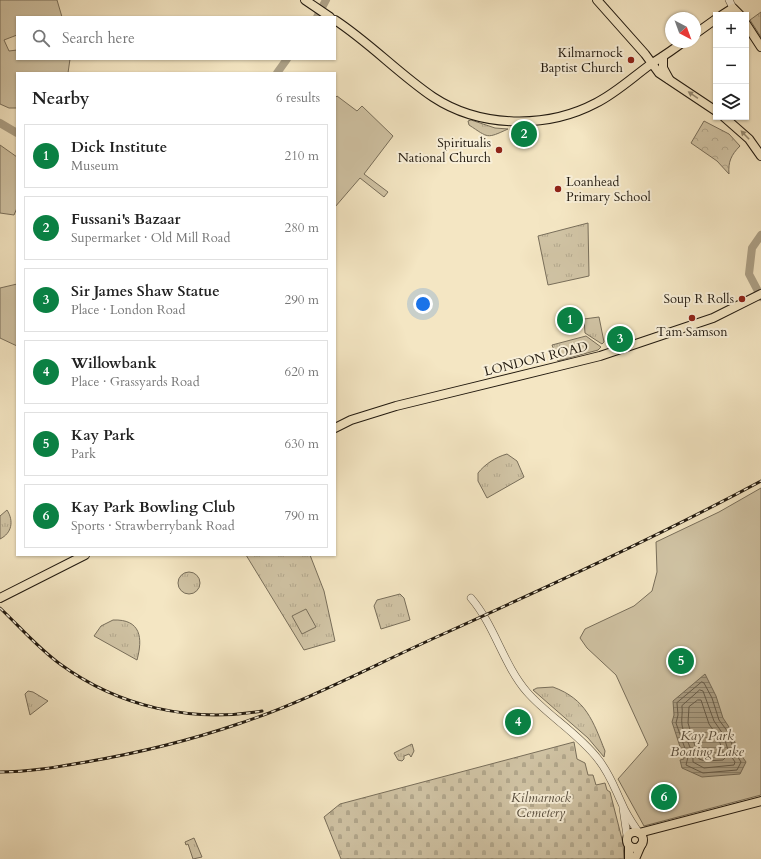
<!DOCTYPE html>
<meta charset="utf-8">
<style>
:root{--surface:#fff;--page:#f6f6f6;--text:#222;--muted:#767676;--line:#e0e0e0;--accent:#0b8043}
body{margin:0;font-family:Cardo,serif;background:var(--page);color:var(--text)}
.controls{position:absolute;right:12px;top:12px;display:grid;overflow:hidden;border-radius:0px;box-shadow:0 1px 3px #0004}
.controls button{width:36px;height:36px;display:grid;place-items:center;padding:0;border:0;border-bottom:1px solid var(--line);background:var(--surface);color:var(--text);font:20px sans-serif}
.compass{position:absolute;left:665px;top:12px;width:36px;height:36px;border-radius:50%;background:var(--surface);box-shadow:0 1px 3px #0004;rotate:139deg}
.you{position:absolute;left:423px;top:304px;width:14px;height:14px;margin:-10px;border:3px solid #fff;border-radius:50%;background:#1a73e8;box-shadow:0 0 0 6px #1a73e833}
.badge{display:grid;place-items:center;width:26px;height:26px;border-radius:50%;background:var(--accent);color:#fff;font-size:13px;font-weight:700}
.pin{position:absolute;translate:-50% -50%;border:2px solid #fff;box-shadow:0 1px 4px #0006}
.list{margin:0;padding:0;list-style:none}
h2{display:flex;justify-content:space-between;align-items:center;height:52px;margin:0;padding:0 16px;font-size:17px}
h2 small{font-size:13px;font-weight:400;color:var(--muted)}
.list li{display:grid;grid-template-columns:26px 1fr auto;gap:12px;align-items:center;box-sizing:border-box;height:64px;margin:0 8px 8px;padding:0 8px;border:1px solid var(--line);border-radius:0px}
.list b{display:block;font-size:15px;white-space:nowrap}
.list p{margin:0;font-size:13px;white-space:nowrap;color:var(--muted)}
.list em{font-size:13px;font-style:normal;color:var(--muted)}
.icon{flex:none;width:22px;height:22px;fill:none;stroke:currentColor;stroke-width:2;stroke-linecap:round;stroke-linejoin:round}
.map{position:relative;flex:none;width:761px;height:859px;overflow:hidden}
.search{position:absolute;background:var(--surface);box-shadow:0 1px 3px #0004;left:16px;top:16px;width:320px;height:44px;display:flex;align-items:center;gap:10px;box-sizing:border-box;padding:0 14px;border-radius:0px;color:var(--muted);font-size:15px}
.panel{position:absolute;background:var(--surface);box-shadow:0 1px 3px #0004;left:16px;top:72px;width:320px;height:484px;border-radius:0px}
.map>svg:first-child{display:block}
.grass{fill:url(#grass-tufts);stroke:#786e5a}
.forest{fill:url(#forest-crowns);stroke:#786e5a}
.cemetery{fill:url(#cemetery-stones);stroke:#786e5a}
.green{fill:#d0c3a4;stroke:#786e5a}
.water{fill:url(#water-rules);stroke:#746a56}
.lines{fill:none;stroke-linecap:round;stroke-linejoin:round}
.shore{stroke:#665c4a;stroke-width:1}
.river{stroke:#aca086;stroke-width:8}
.minor-casing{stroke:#564c3c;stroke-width:8}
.major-casing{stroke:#21190f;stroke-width:10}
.minor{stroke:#f8efd8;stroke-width:7}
.major{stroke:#f4e6c3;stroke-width:8}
.rail-casing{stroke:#21190f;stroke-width:3}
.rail{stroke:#f8efd8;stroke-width:1.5;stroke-dasharray:4.5;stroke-linecap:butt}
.oneway{fill:#958a72}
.poi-dot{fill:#8f2418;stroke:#f8efd8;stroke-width:1.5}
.labels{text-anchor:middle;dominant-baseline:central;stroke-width:4;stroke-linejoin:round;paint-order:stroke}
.poi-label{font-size:13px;fill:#21190f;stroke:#f8efd8;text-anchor:end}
.street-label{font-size:13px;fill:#21190f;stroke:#f8efd8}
.park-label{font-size:13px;font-style:italic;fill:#564c3c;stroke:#f8efd8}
.water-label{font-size:14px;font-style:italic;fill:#594f3f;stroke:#f8efd8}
</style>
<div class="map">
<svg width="761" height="859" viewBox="0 0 761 859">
<defs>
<pattern id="grass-tufts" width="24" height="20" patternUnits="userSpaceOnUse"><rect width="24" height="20" fill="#d0c3a4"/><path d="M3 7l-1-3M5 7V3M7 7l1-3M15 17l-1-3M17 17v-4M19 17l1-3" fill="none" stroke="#b2a78c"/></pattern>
<pattern id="forest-crowns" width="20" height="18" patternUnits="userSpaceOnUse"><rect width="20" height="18" fill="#d0c3a4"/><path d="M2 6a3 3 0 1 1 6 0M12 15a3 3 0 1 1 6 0" fill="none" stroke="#b2a78c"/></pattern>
<pattern id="cemetery-stones" width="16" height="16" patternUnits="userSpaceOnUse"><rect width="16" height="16" fill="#d0c3a4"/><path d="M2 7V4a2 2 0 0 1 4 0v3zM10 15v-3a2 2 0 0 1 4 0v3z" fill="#b2a78c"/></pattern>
<pattern id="water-rules" width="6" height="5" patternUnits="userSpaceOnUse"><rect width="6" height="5" fill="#aca086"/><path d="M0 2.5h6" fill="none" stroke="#8c826c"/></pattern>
</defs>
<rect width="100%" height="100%" fill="#f4e6c3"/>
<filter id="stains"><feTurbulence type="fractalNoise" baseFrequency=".005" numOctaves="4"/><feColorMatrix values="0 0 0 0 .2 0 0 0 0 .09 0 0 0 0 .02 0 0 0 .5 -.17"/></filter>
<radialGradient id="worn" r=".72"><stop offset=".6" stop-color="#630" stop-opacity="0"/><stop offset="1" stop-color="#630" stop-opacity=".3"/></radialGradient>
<g class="grass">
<path d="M761 12V37L750 20Z"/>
<path d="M471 120 495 128 508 129C486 139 489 138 469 125L468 121Z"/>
<path d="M588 223 589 276 548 285 538 236Z"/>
<path d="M599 317 604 342 602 344 585 333 584 319Z"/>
<path d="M586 336 601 347 598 350 558 361 552 345Z"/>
<path d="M507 454 517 461 524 477 487 498 478 481V473C485 464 496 457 507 454Z"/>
<path d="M7 510C14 521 12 533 0 539V516Z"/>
<path d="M246 555H310L324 591 335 641 304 650Z"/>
<circle cx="189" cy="583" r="11"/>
<path d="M400 594 404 598 410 620 381 629 374 606 377 600Z"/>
<path d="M113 620C141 619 143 638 137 660L94 636 101 626Z"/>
<path d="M553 687C586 699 593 721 605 751L604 757 588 738 533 690 537 688Z"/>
<path d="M28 691 33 692 48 701 30 715 25 694Z"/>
<path d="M412 744 414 751 411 757 409 754 404 756V759L402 761 398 760 394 753Z"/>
<path d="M194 838 202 857 193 859 188 844 186 845 185 842Z"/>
</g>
<path class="forest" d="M704 121 729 134 740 146C731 155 728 162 729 174L717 161 691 143Z"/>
<path class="cemetery" d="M574 742 577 759 585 763 588 775H593L596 785 605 783 607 790 610 792 623 843 624 859H341L324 817 340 804Z"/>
<g class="green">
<path d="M0 0H57L62 17H17V35L4 40 9 51 17 50V59H70L68 73H17V108H9L0 104Z"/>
<path d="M337 96 357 111 362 106 393 136 364 174 388 192 384 197 360 178 335 207V98Z"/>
<path d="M0 145 17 157V208L14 215 0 213Z"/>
<path d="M17 284V346L0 338V288Z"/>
<path d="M761 488V795L644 826 618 779 648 745 616 675 587 648 580 638 585 629 634 606 652 591 657 572 656 542 719 512Z"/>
<path d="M306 609 316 627 302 634 292 616Z"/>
</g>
<path class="water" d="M705 674 716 696 723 718 731 730 737 749 746 762 740 774 702 777 682 768 680 760 684 759 672 722 674 715 673 701Z"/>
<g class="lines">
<g class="shore">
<path d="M702 682 704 683 712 698 719 720 728 732 734 751 741 762 737 770 703 773 686 765 688 757 676 723 678 715 677 703Z"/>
<path d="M700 690 703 691 714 721 723 734 729 753 735 762 734 765 704 768 693 762C694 750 684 738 682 725 681 719 683 712 682 706Z"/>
<path d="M698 700H701L709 724 718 737 725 758 723 760 705 761 699 759 688 723 689 707Z"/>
</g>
<g class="river">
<path d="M317 17 326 0"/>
<path d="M277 73 287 59"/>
<path d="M0 123 17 133"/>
<path d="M761 235 752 248 749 274 761 297"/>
</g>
<g class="minor-casing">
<g id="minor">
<path d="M729 0 733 8"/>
<path d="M471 598C495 626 503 664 527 692 548 716 578 733 598 759 610 774 614 787 622 804 626 814 633 824 639 833"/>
<path d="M623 808 627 836"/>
</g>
</g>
<g class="major-casing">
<g id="major">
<path d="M305 0 330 17"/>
<path d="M597 0 645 54 659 73 716 111"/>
<path d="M722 15 733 8 740 15"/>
<path d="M335 20C370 43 399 74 433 97 480 128 547 129 596 103 616 93 633 77 651 64 662 57 673 50 683 42"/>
<path d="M746 24 761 47"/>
<path d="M695 34 716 19"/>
<path d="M663 57V68L669 79"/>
<path d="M724 117 749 139 761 156"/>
<path d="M335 428 351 420 396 406 600 356 713 318 761 294"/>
<path d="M0 598 85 555"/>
<circle cx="635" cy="840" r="8"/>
<path d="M639 833 761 801"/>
<path d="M629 846V859"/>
<path d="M635 859 641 845"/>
</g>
</g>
<use href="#minor" class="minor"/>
<use href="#major" class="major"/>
<g class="rail-casing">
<g id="rail">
<path d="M0 608C19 626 38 648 60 664 119 707 191 723 262 711"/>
<path d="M0 772C29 772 57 767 86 762 138 753 188 741 238 724 308 701 374 665 441 635 549 586 657 537 761 481"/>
</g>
</g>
<use href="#rail" class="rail"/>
</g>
<defs><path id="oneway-solid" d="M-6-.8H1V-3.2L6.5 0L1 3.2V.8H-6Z"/></defs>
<g class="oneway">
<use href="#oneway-solid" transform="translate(693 95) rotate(-146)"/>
<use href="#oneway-solid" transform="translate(745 135) rotate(-134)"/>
</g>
<g class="poi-dot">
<circle cx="631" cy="60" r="4"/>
<circle cx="499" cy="150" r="4"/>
<circle cx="558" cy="189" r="4"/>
<circle cx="742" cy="299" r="4"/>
<circle cx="692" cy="318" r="4"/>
</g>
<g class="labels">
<g class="poi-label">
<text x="623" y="53">Kilmarnock<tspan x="623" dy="15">Baptist Church</tspan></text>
<text x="491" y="143">Spiritualis<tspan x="491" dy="15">National Church</tspan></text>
<text x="566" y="182" text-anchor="start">Loanhead<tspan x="566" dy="15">Primary School</tspan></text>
<text x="734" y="299">Soup R Rolls</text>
<text x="692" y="332" text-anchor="middle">Tam Samson</text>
</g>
<g class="street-label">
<text transform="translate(536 359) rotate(-14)">LONDON ROAD</text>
</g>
<g class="park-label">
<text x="541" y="798">Kilmarnock<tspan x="541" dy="15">Cemetery</tspan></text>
</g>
<g class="water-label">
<text x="707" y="735">Kay Park<tspan x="707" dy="16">Boating Lake</tspan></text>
</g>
</g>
<rect width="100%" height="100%" filter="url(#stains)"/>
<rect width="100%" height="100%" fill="url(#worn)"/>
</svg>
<div class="controls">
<button>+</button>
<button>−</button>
<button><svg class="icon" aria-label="layers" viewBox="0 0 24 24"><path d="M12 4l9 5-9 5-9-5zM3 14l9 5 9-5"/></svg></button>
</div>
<svg class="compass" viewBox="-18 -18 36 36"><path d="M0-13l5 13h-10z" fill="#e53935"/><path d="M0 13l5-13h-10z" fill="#767676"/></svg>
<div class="you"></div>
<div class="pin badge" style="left:570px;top:320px">1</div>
<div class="pin badge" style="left:524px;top:134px">2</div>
<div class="pin badge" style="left:620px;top:339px">3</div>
<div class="pin badge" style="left:518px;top:722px">4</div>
<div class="pin badge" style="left:681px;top:661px">5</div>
<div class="pin badge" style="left:664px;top:797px">6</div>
<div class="search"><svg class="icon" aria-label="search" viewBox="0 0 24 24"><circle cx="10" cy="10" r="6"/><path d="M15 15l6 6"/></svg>Search here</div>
<section class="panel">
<h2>Nearby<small>6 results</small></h2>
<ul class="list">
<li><span class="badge">1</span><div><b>Dick Institute</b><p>Museum</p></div><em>210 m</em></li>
<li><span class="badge">2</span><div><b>Fussani's Bazaar</b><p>Supermarket · Old Mill Road</p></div><em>280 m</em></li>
<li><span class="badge">3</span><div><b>Sir James Shaw Statue</b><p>Place · London Road</p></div><em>290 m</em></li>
<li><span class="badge">4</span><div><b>Willowbank</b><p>Place · Grassyards Road</p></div><em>620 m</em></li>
<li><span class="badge">5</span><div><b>Kay Park</b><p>Park</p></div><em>630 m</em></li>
<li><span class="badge">6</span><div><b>Kay Park Bowling Club</b><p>Sports · Strawberrybank Road</p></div><em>790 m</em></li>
</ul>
</section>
</div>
